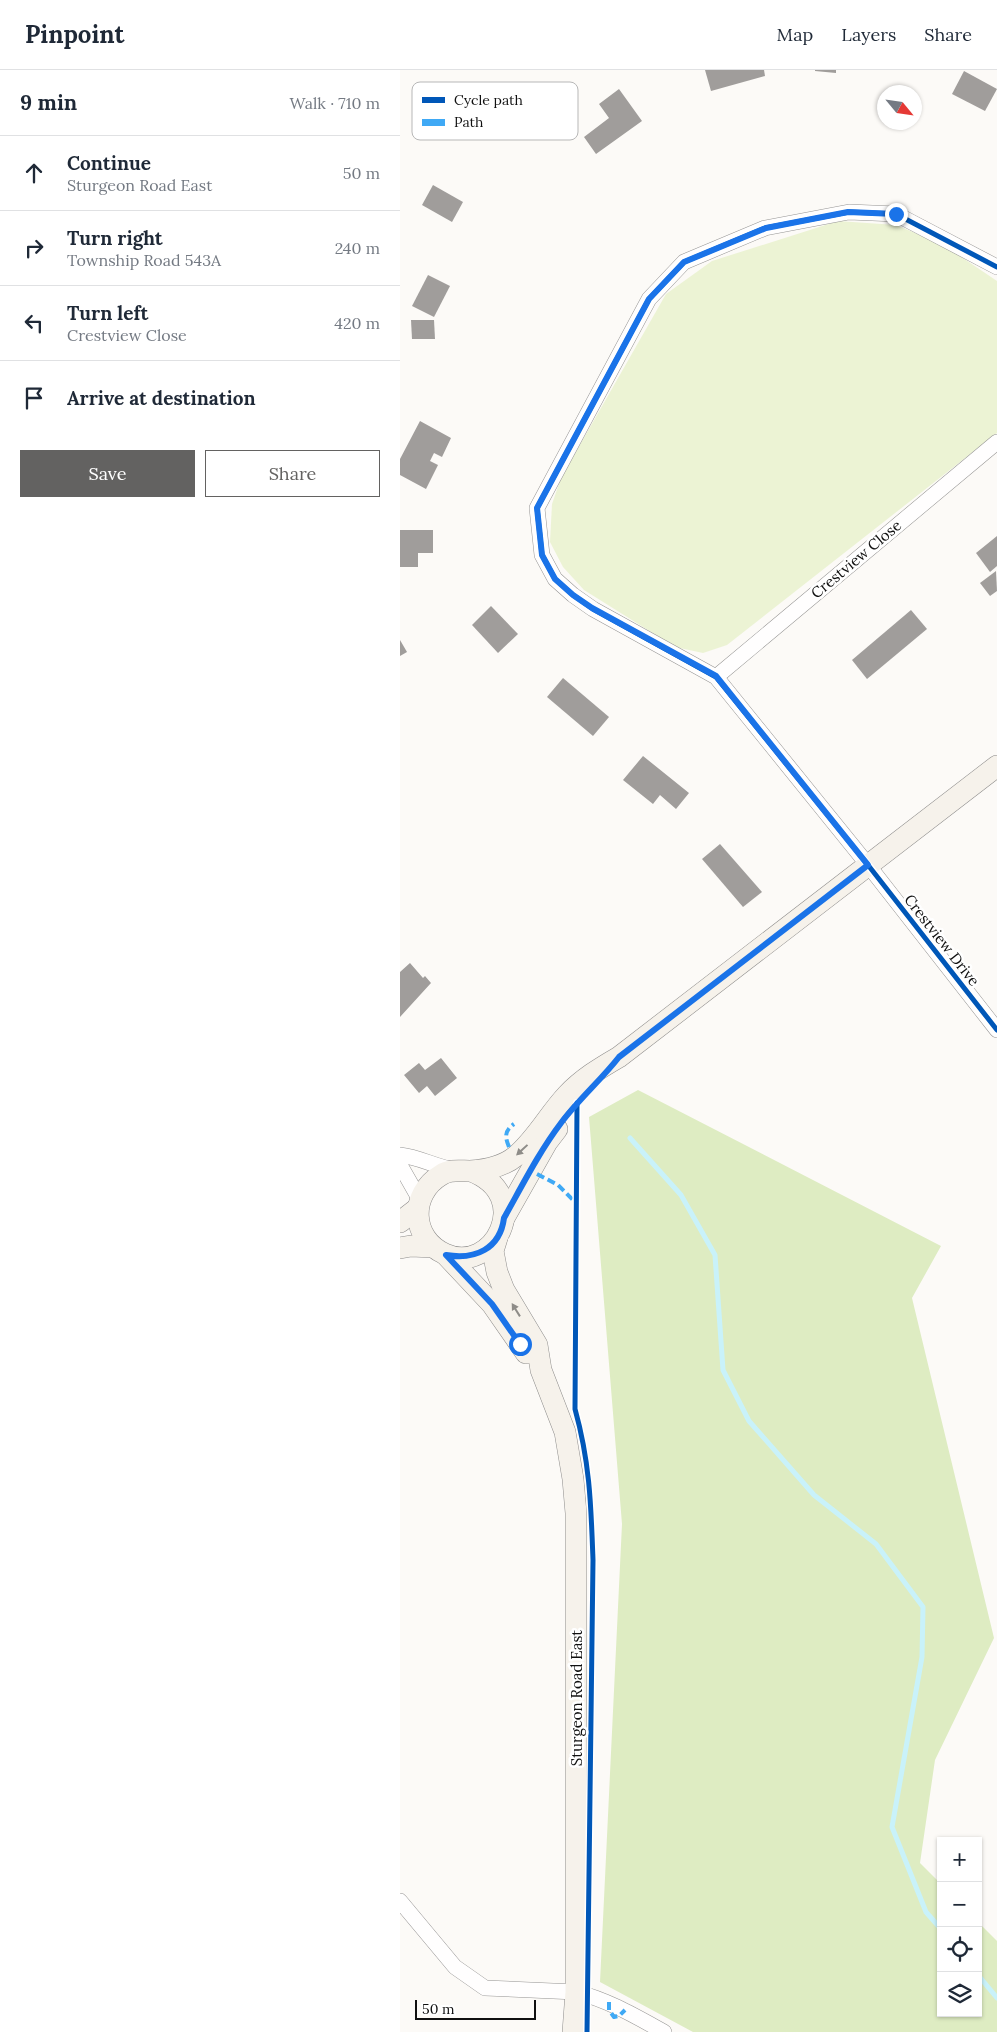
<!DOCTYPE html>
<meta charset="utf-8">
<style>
:root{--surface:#fff;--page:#f2f2f3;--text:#1f2937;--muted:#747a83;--line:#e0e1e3;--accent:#636261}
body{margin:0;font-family:Lora,serif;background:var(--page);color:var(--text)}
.controls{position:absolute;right:15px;bottom:15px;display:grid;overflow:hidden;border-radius:0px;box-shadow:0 1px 4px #0004}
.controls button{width:45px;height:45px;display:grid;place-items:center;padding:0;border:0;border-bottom:1px solid var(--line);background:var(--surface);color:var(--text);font:25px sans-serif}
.compass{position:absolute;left:477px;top:15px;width:45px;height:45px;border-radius:50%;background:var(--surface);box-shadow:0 1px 4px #0004;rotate:119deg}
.scale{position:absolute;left:15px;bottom:12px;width:121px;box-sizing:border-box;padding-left:5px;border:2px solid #101010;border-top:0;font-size:14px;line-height:18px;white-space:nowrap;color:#101010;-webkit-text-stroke:4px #fff;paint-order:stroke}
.stop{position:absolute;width:15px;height:15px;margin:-11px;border:4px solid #1a73e8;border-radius:50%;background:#fff}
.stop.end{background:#1a73e8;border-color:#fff;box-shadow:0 1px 5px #0008}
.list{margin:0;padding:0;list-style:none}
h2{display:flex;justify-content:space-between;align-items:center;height:65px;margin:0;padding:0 20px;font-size:21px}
h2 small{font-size:16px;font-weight:400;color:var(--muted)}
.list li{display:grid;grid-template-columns:32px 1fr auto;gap:15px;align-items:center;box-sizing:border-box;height:75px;padding:0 20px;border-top:1px solid var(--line)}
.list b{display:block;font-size:19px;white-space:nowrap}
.list p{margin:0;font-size:16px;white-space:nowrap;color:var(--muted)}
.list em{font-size:16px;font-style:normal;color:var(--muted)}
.actions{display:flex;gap:10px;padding:15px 20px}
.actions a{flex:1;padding:11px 0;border:1px solid var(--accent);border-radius:0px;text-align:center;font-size:18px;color:var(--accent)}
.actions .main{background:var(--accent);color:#fff}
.icon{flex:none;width:28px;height:28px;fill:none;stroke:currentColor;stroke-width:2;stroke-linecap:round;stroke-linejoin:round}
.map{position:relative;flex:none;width:597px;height:1962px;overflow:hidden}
header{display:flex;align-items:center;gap:30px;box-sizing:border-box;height:70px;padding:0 25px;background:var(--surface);border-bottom:1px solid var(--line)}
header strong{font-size:24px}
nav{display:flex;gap:28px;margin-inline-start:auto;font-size:18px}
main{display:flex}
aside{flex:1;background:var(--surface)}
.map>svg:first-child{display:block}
.green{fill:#ecf3d4}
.forest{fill:#deecc2}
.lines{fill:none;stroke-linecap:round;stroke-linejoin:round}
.stream{stroke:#c9f2fa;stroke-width:5}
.building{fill:#a09d9b}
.minor-casing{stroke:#969594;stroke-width:16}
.secondary-casing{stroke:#8d8c8b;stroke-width:22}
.minor{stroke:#fffefe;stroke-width:15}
.secondary{stroke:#f6f2eb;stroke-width:21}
.quiet{stroke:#3fa9f5;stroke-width:4;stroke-dasharray:8 4;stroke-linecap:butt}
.cycleway-casing{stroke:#fff;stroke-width:8}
.cycleway{stroke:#0057b8;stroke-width:5}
.oneway{fill:#8e8c88}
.route{stroke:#1a73e8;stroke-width:6}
.labels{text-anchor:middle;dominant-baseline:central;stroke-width:5;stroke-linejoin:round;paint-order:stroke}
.street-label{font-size:15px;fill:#101010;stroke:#fff}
.key{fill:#fff;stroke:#b7b7b7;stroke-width:1}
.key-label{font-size:14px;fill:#101010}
</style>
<header>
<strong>Pinpoint</strong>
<nav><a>Map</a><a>Layers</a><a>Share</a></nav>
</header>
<main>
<aside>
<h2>9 min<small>Walk · 710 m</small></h2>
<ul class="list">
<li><svg class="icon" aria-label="ahead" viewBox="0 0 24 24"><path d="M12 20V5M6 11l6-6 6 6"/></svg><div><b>Continue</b><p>Sturgeon Road East</p></div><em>50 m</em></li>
<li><svg class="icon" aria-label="right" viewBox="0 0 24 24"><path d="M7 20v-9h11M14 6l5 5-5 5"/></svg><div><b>Turn right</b><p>Township Road 543A</p></div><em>240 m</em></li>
<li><svg class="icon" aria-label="left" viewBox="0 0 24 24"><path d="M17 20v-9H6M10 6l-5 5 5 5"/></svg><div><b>Turn left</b><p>Crestview Close</p></div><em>420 m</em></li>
<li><svg class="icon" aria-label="arrive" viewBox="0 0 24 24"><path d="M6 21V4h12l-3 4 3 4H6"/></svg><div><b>Arrive at destination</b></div></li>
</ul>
<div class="actions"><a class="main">Save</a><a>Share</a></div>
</aside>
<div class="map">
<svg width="597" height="1962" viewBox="0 0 597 1962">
<rect width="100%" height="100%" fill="#fcfaf7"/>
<path class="green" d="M438 151 496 155 542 174 597 211V363L327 575 303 583 275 577 184 520 163 497 150 472 152 434 161 408 266 224 312 191Z"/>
<path class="forest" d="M238 1020 541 1176 512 1228 594 1568 535 1690 520 1793 541 1814V1943H578V1852L597 1871V1962H293L200 1912 222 1454 189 1047Z"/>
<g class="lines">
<g class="stream">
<path d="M230 1068 281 1125 315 1185 323 1300 349 1351 414 1425 476 1474 523 1537 522 1587 492 1757 526 1842 541 1859"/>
<path d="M578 1905 597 1928"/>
</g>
</g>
<g class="building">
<path d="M305 0H364L365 6 311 21Z"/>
<path d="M415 0H436V3L415 1Z"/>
<path d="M564 1 597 19 585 41 552 24Z"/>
<path d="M219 19 242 51 196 84 184 67 209 48 199 34Z"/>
<path d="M33 115 63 132 52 152 22 135Z"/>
<path d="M28 205 50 216 34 247 12 236Z"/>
<path d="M11 250H34L35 269H12Z"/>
<path d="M20 351 51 368 42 387 34 383 30 391 38 395 26 419 0 405V389Z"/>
<path d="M0 460H33V483H18V497H0Z"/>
<path d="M597 466V496L590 502 576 483Z"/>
<path d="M596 501 597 521 590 526 580 513Z"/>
<path d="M91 536 118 564 98 583 72 555Z"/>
<path d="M511 540 527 559 467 609 452 590Z"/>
<path d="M0 570 7 582 0 586Z"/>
<path d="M163 608 209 647 193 666 147 627Z"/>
<path d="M243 686 289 723 276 739 260 725 253 734 223 710Z"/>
<path d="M320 774 362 822 343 837 302 789Z"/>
<path d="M10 893 23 908 25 906 31 913 0 947V902Z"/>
<path d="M41 988 57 1008 35 1026 27 1016 19 1023 4 1005 19 993 25 1000Z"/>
</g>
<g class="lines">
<g class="minor-casing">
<g id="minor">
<path d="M597 197 496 144 449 142 365 158 284 192 249 229 137 438 142 485 155 509 173 525 193 539 316 607 468 795 597 960"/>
<path d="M316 607 597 372"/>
<path d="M0 1085C19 1087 36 1097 55 1100"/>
<path d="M0 1095 20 1130"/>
<path d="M0 1831 55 1897 85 1918 176 1922C208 1930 235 1946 264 1962"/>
</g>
</g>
<g class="secondary-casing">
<g id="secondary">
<path d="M71 1101C136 1126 93 1206 45 1184 11 1169 9 1124 41 1105 50 1099 60 1101 70 1101 87 1100 103 1097 116 1086 137 1068 149 1044 167 1025 182 1009 200 998 219 987L597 696"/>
<path d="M104 1148 147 1072 157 1059"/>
<path d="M0 1152 18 1138"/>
<path d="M97 1168 93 1181 97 1202 104 1220 137 1275 141 1300 165 1362 173 1409 176 1443V1922L173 1962"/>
<path d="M0 1178 11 1176 33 1177"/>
<path d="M46 1185 92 1234 126 1283"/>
</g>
</g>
<use href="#minor" class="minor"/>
<use href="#secondary" class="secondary"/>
<g class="quiet">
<path d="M109 1077C105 1067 104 1061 114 1054"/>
<path d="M137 1104 158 1115 176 1133"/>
<path d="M209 1932V1940L214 1947 219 1946 225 1940"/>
</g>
<g class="cycleway-casing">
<g id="cycleway">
<path d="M597 197 496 144 449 142 365 158 284 192 249 229 137 438 142 485 155 509 173 525 193 539 316 607 468 795 597 960"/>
<path d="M177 1033 175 1339C190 1393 191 1435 193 1490L187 1962"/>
</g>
</g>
<use href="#cycleway" class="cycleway"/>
</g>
<defs><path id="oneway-solid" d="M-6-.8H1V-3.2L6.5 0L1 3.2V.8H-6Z" transform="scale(1.25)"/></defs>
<g class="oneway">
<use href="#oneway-solid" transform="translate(122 1080) rotate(137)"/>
<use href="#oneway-solid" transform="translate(116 1240) rotate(-122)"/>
</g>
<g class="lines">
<path class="route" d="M120 1274 92 1234 46 1185C75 1190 100 1179 104 1148 122 1116 139 1082 161 1053 179 1029 201 1010 219 987L468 795 316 606 192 538 173 525 155 509 142 485 137 438 249 229 284 192 366 158 448 142 496 144"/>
</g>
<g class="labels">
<g class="street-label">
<text transform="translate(456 489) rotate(-40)">Crestview Close</text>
<text transform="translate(542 870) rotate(52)">Crestview Drive</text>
<text transform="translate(176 1628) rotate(-90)">Sturgeon Road East</text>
</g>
</g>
<rect x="12" y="12" width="166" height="58" rx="8" class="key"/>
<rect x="22" y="27" width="23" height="6" fill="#0057b8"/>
<rect x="22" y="49" width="23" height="7" fill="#3fa9f5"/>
<g class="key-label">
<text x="54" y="35">Cycle path</text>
<text x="54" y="57">Path</text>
</g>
</svg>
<div class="controls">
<button>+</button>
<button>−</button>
<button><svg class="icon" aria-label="locate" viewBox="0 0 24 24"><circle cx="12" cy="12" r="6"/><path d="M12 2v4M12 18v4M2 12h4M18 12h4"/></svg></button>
<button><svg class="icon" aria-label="layers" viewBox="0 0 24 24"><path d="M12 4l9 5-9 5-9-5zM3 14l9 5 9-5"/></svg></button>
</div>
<svg class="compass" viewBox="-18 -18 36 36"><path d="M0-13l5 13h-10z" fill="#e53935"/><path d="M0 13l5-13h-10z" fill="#747a83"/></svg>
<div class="scale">50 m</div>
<div class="stop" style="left:120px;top:1274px"></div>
<div class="stop end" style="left:496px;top:144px"></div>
</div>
</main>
